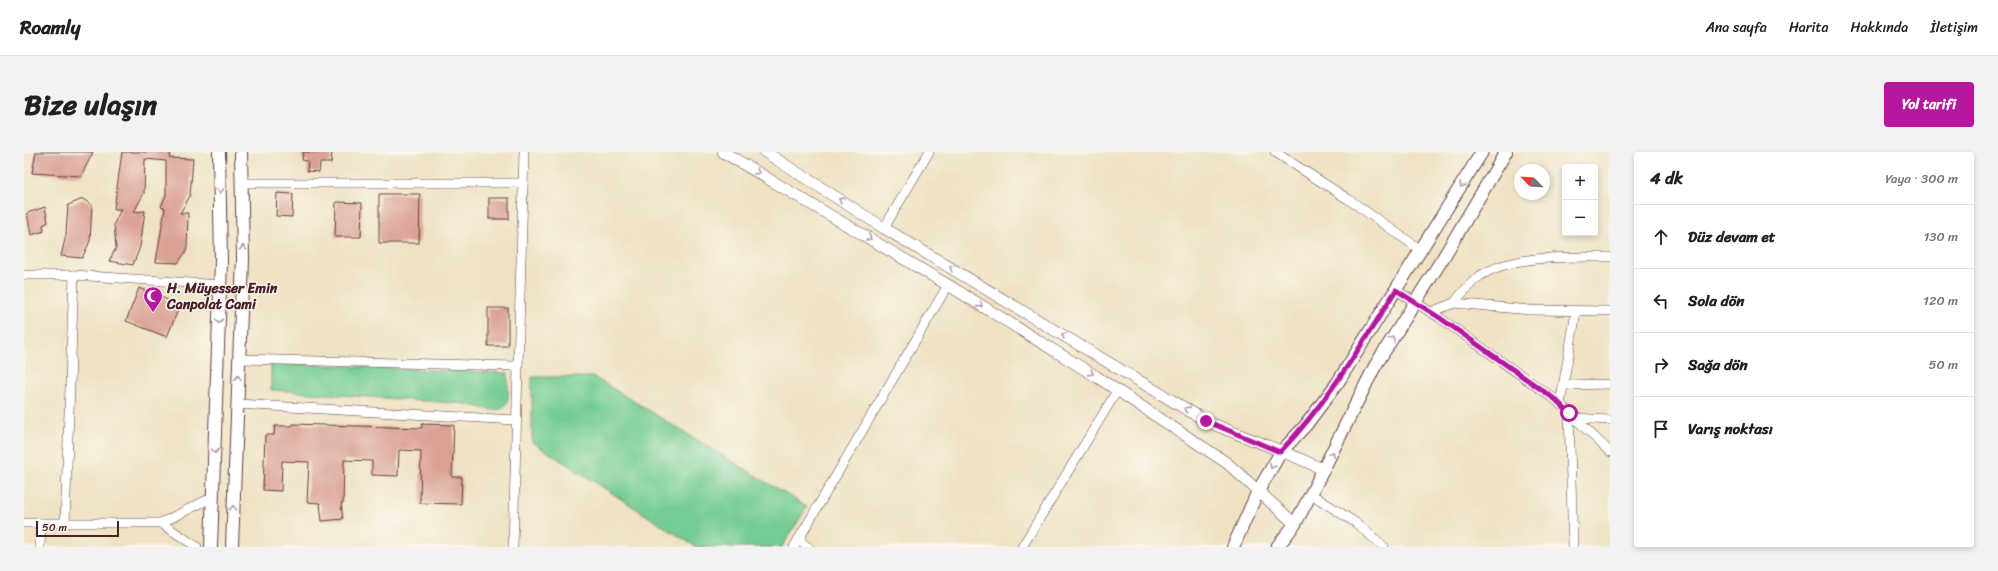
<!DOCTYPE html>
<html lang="tr">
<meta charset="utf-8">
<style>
:root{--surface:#fff;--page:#f2f2f2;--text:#202124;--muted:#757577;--line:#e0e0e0;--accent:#b5179e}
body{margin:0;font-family:Sriracha,sans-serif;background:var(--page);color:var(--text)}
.controls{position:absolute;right:12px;top:12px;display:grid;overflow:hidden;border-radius:4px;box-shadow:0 2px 6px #0003}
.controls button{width:36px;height:36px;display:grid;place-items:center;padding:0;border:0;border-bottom:1px solid var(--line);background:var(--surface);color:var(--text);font:20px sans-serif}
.compass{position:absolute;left:1490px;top:12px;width:36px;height:36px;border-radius:50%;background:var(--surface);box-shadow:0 2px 6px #0003;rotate:295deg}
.scale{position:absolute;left:12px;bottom:10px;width:83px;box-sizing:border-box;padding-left:4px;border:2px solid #4a1f2b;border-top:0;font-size:11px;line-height:14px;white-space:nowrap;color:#4a1f2b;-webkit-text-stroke:3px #fbf7ec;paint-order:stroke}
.stop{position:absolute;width:12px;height:12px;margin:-9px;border:3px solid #b5179e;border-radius:50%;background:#fff}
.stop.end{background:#b5179e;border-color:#fff;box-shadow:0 1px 4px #0008}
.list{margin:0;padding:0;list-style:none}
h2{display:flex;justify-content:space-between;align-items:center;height:52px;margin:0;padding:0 16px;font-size:17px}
h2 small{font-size:13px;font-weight:400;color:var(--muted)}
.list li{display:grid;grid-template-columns:26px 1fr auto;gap:12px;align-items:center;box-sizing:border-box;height:64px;padding:0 16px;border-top:1px solid var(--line)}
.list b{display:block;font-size:15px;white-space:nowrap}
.list em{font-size:13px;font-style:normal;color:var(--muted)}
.icon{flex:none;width:22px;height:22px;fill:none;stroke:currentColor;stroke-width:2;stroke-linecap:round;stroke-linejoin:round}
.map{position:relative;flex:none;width:1586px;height:395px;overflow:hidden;border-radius:4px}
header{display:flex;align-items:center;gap:24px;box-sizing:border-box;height:56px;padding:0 20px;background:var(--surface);border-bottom:1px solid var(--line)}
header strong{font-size:19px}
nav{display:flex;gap:22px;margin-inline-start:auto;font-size:14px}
.intro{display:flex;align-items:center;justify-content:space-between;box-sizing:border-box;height:96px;padding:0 24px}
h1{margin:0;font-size:28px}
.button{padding:10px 18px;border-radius:4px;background:var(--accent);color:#fff;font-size:14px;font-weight:700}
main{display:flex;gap:24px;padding:0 24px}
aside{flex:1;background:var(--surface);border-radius:4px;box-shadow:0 2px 6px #0003}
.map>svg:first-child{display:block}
.green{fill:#73cc93;stroke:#5e765f}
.building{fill:#daa194}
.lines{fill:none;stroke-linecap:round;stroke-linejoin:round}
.minor-casing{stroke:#633c42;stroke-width:10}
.tertiary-casing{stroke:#633c42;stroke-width:12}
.secondary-casing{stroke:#633c42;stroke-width:14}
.minor{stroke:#fff;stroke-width:9}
.tertiary{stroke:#fff;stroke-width:11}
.secondary{stroke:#fff;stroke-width:12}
.oneway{stroke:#ae9aa0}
.route{stroke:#b5179e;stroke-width:5}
.labels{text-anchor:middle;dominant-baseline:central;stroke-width:3;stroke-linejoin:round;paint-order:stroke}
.poi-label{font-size:14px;font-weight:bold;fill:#4a1f2b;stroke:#fbf7ec;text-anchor:start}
</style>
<header>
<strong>Roamly</strong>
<nav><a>Ana sayfa</a><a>Harita</a><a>Hakkında</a><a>İletişim</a></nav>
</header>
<div class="intro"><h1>Bize ulaşın</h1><a class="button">Yol tarifi</a></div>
<main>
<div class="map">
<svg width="1586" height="395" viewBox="0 0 1586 395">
<rect width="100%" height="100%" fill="#fbf7ec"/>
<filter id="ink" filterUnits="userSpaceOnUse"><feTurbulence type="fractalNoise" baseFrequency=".025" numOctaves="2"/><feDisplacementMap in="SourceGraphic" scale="8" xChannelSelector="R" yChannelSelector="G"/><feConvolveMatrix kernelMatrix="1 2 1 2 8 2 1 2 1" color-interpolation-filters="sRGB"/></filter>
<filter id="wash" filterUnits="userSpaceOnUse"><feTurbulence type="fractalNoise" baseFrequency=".012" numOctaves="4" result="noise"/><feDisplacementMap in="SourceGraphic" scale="16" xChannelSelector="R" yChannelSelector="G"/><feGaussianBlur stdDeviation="0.9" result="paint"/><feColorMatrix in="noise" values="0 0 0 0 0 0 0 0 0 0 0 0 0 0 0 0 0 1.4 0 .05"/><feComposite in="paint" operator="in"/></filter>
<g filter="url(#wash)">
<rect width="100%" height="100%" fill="#eee2c3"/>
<g class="green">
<path d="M247 211 484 221C483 229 486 242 483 250 478 265 453 254 443 252L247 238Z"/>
<path d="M508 225H570L783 355 758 395H672L508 290Z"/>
</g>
<g id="blocks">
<g class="building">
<path d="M12 0H69L57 24 8 21Z"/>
<path d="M98 0H147L145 6 169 7 166 44 156 61H164L163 98 154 111 132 110 141 56 137 55 142 43V9L121 7 120 41 110 60 121 59 116 95 109 113 85 109 92 96 90 72 97 57H90Z"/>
<path d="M279 0H308L307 11H296L295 20 283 19 284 9 278 8Z"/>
<path d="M253 41 269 42 268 65 252 64Z"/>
<path d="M355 42H396L395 91H355Z"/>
<rect x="465" y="46" width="20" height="21"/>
<path d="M59 47 68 53 66 89 58 106 37 104 42 83 44 53Z"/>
<path d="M312 50 338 51 337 85H311Z"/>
<path d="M21 55 24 70 19 73 20 79 7 83 3 61Z"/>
<path d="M115 136 156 153 143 185 102 169Z"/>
<rect x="464" y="156" width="20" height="38"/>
<path d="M268 272 398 276V272L430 273 428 325H438L437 352 396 351 397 299 375 298 374 324 348 323V309L320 308 319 351H317L319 367 298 369 296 351 283 350 285 310 258 309 257 339 239 338 241 283H250L251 274H268Z"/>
</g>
</g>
</g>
<g filter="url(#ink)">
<use href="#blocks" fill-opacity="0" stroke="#633c42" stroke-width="1"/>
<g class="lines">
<g class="minor-casing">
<g id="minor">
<path d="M1251 0 1324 47 1397 98"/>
<path d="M218 31H499"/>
<path d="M860 76 905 0"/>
<path d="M0 123H50L196 133"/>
<path d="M1372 138 1416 166 1532 248 1586 300"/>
<path d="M1430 151C1438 141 1446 131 1456 124 1489 102 1548 105 1586 105"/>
<path d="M1407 160 1430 151 1506 158 1586 159"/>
<path d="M215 207 493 214"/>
<path d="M1539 233 1586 232"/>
<path d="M213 252 492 268"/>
<path d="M1536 252 1552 160"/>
<path d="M1545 261 1549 395"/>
<path d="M1550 266 1586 268"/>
<path d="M1287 342 1332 371 1360 395"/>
<path d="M41 370 50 123"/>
<path d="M0 371H137L189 345"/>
<path d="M137 371 173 395"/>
<path d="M774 388 784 395"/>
<path d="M16 395 17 371"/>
<path d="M489 395 500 0"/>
<path d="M770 395 924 133"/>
<path d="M998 395 1093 239"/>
</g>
</g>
<g class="tertiary-casing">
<g id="tertiary">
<path d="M699 0 924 133 1073 225 1203 311 1271 372"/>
<path d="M741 0 860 76 1182 269C1221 286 1262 299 1300 318"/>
</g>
</g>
<g class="secondary-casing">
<g id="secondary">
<path d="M187 395 197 109 195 0"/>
<path d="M208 395 219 107 217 0"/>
<path d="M1209 395 1234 339 1257 300 1282 273 1314 230 1458 0"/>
<path d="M1253 395 1271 372 1287 342 1351 214 1419 106 1482 0"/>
</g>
</g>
<use href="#minor" class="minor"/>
<use href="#tertiary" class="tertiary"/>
<use href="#secondary" class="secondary"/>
</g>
<defs><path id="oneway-chevron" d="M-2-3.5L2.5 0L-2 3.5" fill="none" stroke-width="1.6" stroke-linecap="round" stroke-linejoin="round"/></defs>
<g class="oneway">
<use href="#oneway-chevron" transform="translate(733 20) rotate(31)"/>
<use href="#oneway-chevron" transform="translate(1438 33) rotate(122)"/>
<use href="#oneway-chevron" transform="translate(196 39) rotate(89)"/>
<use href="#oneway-chevron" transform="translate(817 48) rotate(-148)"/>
<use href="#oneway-chevron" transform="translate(845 86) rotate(31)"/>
<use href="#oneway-chevron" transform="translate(219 96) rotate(-91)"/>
<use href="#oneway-chevron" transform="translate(928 116) rotate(-149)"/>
<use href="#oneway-chevron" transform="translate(956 153) rotate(32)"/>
<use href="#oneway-chevron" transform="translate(195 169) rotate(92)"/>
<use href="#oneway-chevron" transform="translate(1040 183) rotate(-149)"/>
<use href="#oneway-chevron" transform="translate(1368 187) rotate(-58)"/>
<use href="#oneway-chevron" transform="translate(1067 221) rotate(32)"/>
<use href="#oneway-chevron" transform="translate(214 226) rotate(-88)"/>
<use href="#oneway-chevron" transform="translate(1163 257) rotate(-148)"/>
<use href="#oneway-chevron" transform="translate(191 299) rotate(92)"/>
<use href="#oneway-chevron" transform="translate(1308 302) rotate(-65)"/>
<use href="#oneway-chevron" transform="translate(1248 314) rotate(120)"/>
<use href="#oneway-chevron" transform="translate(209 356) rotate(-88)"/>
</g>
</g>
<g class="lines" filter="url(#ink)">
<path class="route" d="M1182 269 1256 300C1303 251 1336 195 1372 138L1416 166 1532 248 1545 261"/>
</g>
<defs>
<g id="mosque-pin" transform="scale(1)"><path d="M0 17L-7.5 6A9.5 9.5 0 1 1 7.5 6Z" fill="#b5179e" stroke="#fbf7ec"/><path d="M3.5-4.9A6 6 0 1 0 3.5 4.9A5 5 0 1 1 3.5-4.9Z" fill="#fff"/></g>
</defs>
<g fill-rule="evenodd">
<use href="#mosque-pin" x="129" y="144"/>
</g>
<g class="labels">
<g class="poi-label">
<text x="143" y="136">H. Müyesser Emin<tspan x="143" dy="16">Canpolat Cami</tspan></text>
</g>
</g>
</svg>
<div class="controls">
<button>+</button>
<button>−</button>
</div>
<svg class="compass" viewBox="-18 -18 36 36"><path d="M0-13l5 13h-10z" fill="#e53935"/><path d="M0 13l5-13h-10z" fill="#757577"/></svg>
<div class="scale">50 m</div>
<div class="stop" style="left:1545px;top:261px"></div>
<div class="stop end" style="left:1182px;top:269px"></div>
</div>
<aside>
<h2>4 dk<small>Yaya · 300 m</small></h2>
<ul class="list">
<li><svg class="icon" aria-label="ahead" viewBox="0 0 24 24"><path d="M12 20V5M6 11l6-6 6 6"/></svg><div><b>Düz devam et</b></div><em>130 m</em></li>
<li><svg class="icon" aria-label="left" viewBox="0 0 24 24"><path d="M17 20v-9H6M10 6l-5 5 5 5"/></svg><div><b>Sola dön</b></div><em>120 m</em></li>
<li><svg class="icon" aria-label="right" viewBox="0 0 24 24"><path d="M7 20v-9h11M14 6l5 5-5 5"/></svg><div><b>Sağa dön</b></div><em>50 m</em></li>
<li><svg class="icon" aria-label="arrive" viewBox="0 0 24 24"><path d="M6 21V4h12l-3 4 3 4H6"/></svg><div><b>Varış noktası</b></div></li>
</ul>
</aside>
</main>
